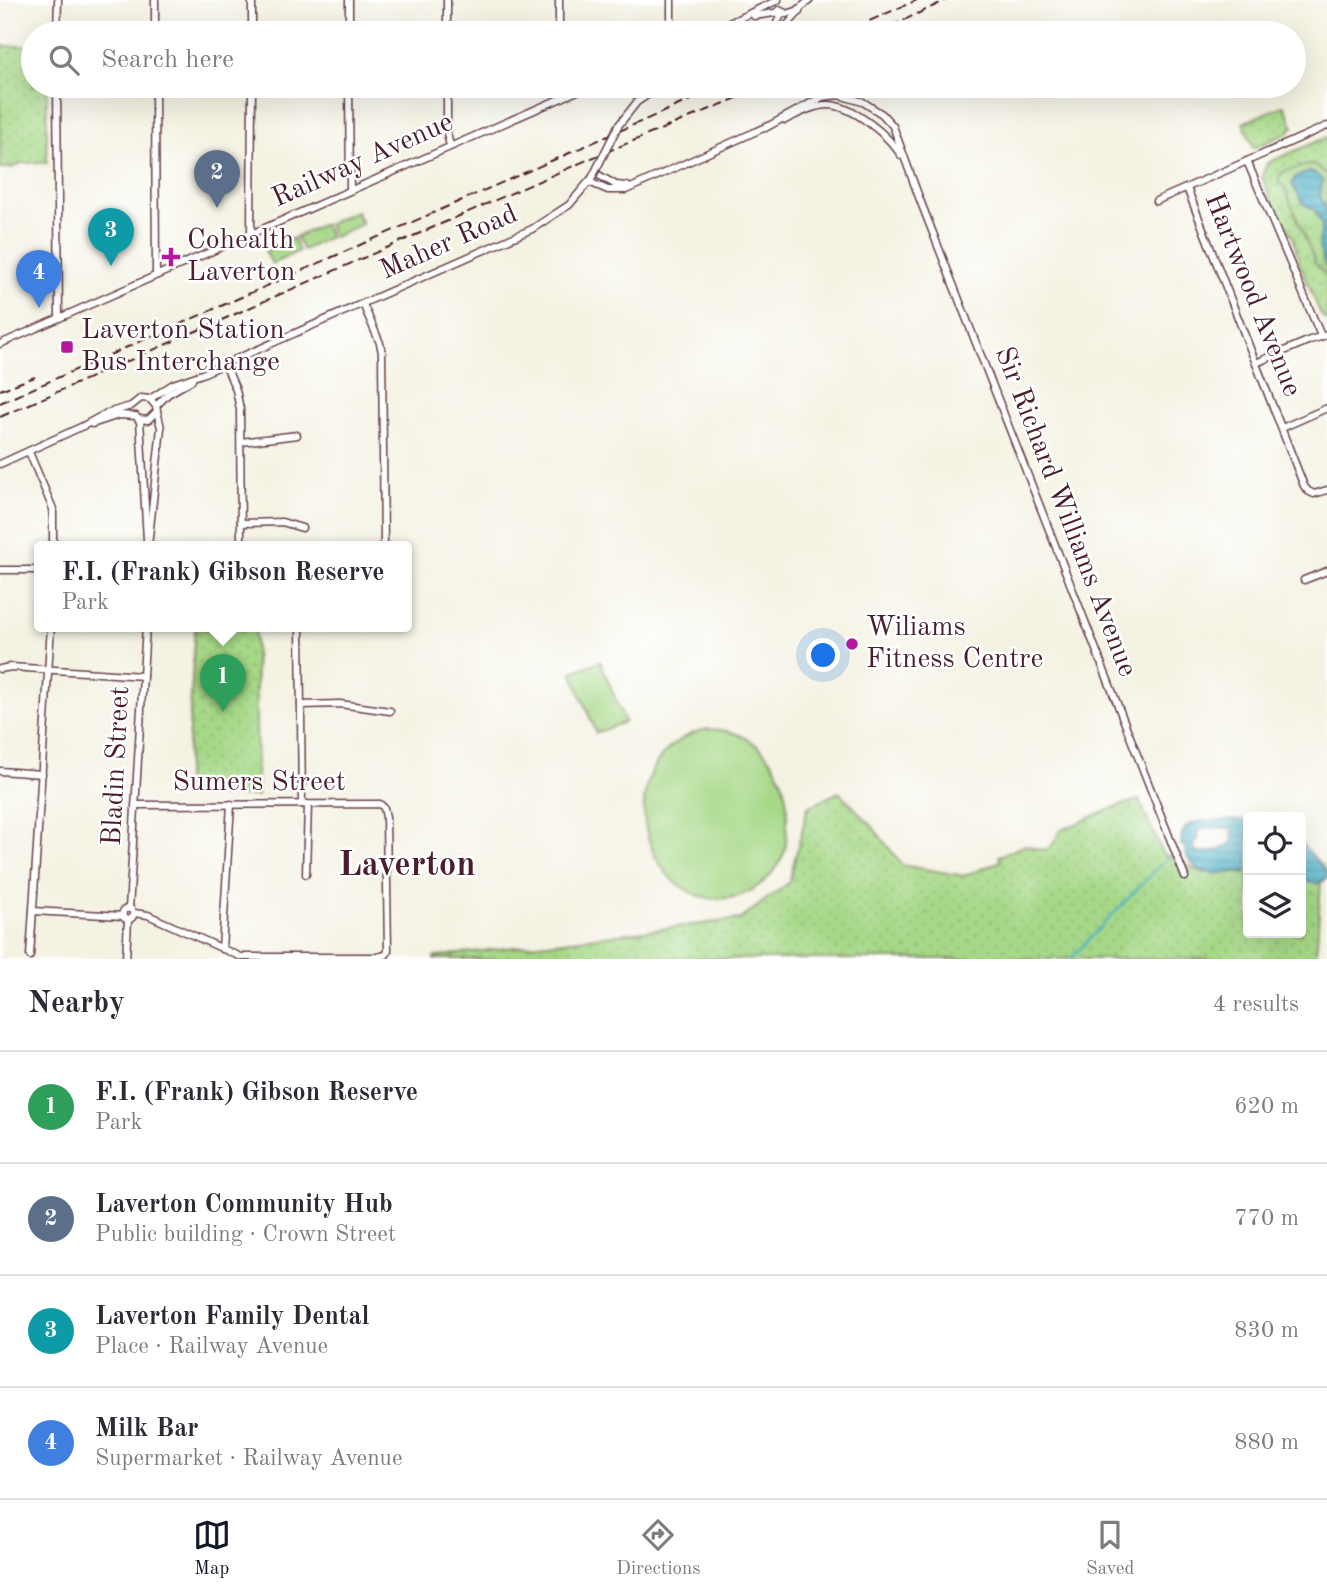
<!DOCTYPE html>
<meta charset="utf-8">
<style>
:root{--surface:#fff;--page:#f2f2f3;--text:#2b2b33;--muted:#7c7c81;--line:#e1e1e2;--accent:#111827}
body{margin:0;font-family:"Old Standard TT",serif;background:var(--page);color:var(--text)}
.controls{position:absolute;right:21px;bottom:21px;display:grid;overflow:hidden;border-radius:7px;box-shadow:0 7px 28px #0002}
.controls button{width:63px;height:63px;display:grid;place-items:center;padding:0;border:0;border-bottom:2px solid var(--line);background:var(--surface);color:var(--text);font:35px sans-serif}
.you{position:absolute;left:824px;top:656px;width:24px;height:24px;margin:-18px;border:5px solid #fff;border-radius:50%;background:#1a73e8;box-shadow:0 0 0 10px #1a73e833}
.badge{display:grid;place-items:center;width:46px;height:46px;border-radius:50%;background:var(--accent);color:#fff;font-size:23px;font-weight:700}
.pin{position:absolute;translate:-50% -58px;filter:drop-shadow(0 2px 4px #0008)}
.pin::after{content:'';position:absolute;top:37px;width:24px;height:21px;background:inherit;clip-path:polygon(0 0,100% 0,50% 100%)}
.popup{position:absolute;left:34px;top:541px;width:378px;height:91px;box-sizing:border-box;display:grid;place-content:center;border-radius:7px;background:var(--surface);filter:drop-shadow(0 2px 5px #0005);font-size:23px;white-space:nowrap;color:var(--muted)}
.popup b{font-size:26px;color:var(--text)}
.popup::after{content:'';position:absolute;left:50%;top:100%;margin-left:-14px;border:14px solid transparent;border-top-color:var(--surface)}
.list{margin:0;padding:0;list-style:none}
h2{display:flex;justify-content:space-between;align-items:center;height:91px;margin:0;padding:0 28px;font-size:30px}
h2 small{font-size:23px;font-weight:400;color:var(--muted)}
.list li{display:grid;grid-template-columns:46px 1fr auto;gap:21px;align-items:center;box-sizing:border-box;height:112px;padding:0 28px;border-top:2px solid var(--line)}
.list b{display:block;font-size:26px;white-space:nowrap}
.list p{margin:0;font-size:23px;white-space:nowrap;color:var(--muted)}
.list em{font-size:23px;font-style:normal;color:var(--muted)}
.icon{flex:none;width:38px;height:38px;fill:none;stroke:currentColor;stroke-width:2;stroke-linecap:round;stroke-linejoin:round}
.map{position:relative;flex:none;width:1327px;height:959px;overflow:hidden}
.search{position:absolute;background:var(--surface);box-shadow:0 7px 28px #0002;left:21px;right:21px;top:21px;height:77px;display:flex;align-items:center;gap:18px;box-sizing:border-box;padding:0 24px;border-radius:38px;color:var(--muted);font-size:26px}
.sheet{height:539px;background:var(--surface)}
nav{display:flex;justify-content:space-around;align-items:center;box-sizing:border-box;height:98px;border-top:2px solid var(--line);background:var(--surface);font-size:19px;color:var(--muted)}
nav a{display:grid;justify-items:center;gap:4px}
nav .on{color:var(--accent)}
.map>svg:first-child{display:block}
.grass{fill:url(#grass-dots);stroke:#787c59;stroke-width:2}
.wetland{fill:url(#wetland-marsh);stroke:#787c59;stroke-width:2}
.pitch{fill:#a6d887;stroke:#787c59;stroke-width:2}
.water{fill:url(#water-rules);stroke:#486778;stroke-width:2;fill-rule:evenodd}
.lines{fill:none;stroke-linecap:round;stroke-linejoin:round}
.stream{stroke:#47afc6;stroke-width:2}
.minor-casing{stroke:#643f46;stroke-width:9}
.minor{stroke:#fff;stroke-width:6}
.rail{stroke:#4a1f2b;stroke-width:2;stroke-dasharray:10 5;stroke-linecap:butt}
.minor-bridge-casing{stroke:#643f46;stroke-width:9;stroke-linecap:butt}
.minor-bridge{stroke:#fff;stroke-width:6}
.poi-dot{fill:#b5179e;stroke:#fff;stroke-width:2.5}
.labels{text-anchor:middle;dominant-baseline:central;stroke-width:5;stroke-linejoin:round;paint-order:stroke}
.street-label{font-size:28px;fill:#4a1f2b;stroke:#fff}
.poi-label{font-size:28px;fill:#4a1f2b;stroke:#fff;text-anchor:start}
.district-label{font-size:35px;font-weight:bold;fill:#4a1f2b;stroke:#fff}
</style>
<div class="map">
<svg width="1327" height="959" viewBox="0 0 1327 959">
<defs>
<pattern id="grass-dots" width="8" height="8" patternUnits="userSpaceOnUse" patternTransform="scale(1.75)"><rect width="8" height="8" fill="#a6d887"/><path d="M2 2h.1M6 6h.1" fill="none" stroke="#90b975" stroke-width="1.8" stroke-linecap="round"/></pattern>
<pattern id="wetland-marsh" width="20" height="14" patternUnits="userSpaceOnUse" patternTransform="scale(1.75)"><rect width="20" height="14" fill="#a6d887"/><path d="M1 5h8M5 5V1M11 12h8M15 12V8" fill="none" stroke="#90b975"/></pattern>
<pattern id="water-rules" width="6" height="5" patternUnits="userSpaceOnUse" patternTransform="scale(1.75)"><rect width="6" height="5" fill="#47afc6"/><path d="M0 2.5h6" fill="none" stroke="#3d8ea1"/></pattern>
</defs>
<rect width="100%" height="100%" fill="#fff"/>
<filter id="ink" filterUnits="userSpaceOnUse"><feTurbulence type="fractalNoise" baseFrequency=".0143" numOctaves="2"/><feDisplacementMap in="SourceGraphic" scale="14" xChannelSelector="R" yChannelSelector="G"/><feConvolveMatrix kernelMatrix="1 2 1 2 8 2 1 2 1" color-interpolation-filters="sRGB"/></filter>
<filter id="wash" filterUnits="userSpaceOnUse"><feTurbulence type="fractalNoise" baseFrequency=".00686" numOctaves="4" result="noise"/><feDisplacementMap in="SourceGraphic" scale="28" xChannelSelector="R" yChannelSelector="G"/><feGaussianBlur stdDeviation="1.57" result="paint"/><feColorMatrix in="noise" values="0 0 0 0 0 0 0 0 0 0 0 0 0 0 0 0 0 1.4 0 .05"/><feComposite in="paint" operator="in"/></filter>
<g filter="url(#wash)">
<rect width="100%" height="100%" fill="#f4f2e2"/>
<g class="grass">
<path d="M5 46H33V86H47V163H22L12 168H0V49Z"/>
<path d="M1284 105 1294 127 1289 129 1290 132 1254 148 1243 123Z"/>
<path d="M1327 137V321L1321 315 1300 265 1293 237 1276 211 1262 177 1267 163Z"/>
<path d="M195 629H255L257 796H185Z"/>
<path d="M839 792 873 827 902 865 964 876 1001 861 999 856 1025 845C1045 852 1051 854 1059 831L1118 806 1139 800 1163 854 1203 873H1248V933H1301V867L1322 864 1316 959H434V957L741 919 789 882 808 807Z"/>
</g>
<path class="wetland" d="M1308 165 1316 166 1327 175V214L1309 172 1295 177 1292 185 1314 209 1322 224 1327 277 1316 264 1285 189 1278 180 1282 172Z"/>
<g class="pitch">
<path d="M356 211 362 224 334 237 328 224Z"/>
<path d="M324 224 330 237 303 250 296 237Z"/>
<path d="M293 238 299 251 272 264 265 251Z"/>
<path d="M600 661 625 722 596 733 572 672Z"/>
<path d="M707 729C762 729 791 774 787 826 786 835 787 845 784 853 775 874 757 892 734 897 643 917 600 755 707 729Z"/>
</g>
<g class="water">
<path d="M1309 172 1316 174 1323 180 1320 193 1327 214V270L1319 247 1322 224 1314 209 1305 205 1292 185 1295 177Z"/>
<path d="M1232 820 1248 821V871C1221 873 1201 881 1185 854L1186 847 1181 845C1179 813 1211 823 1232 820ZM1232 828 1233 840C1224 852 1209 852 1196 853L1194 845 1199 838 1198 832 1204 828Z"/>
<path d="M1301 843 1327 872V878C1320 886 1310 883 1301 880Z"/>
</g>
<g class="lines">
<path class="stream" d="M1070 959 1171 854"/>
</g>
</g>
<g filter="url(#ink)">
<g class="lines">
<g class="minor-casing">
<g id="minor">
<path d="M349 0V33"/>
<path d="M671 0V33"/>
<path d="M799 9 810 0"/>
<path d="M779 10 787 14 799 10"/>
<path d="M754 16 781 12"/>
<path d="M57 33 58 0"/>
<path d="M155 33V0"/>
<path d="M252 33V0"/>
<path d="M447 33V0"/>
<path d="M559 33V0"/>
<path d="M708 33 778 0"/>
<path d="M772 33 782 13"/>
<path d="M780 33 799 12"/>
<path d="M57 86 59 318"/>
<path d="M155 86 156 275"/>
<path d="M349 86 350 190"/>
<path d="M447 86V133L450 146"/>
<path d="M559 86 562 98"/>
<path d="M785 120C798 114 813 105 828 105 852 105 888 135 901 155"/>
<path d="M618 126 637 102 660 86"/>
<path d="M765 128 822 97 839 95 863 102 882 114 893 126 920 200 1185 877"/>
<path d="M1247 161 1321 336"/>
<path d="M595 173 616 185 627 186"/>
<path d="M589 182 608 190H626L768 126"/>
<path d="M1187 188 1304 486 1308 491 1314 494 1327 490"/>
<path d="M1156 201 1327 126"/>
<path d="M251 233 252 86"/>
<path d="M363 304 380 343 382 353 384 546"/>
<path d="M0 344 589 86"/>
<path d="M1256 363 1310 340 1327 335"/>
<path d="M225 364 236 390 240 409 241 546"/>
<path d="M150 399 173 384 202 374 532 229 569 205 592 178"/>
<path d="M156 406 168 394 192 380"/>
<path d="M138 419 148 420 156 412"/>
<path d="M140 420 147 540"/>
<path d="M92 424 119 415 136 416"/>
<path d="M1282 428 1327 408"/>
<path d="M241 442 297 435"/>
<path d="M29 452 53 509V546"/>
<path d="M0 464 83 426 107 413 131 406 141 398 150 399 156 406 161 428 148 546"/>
<path d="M241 523 282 522 302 528"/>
<path d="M0 570H39"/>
<path d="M1304 580 1327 571"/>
<path d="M300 626 302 804"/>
<path d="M0 669 11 667 143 676"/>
<path d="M301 705 340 704 390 711"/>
<path d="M0 771 42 774"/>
<path d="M306 874 308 804"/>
<circle cx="128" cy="914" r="5.5"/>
<path d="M129 909 146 626"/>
<path d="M33 911 123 916"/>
<path d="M134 913 148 915 241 957H377L386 955 388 951 386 817 384 808 380 804 135 805"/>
<path d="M222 949 231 804"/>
<path d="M30 956 51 626"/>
<path d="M126 959 128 920"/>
</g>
</g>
<use href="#minor" class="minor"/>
<g class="rail">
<path d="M842 33 917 0"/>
<path d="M876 33 947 0"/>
<path d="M0 390 35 377"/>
<path d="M0 403 722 86"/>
<path d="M0 417 587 160 766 86"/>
</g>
<g class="minor-bridge-casing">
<path id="minor-bridge" d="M592 178 618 126"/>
</g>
<use href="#minor-bridge" class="minor-bridge"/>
</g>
</g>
<g class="poi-dot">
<path d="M167.5 246.5h7v7h7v7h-7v7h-7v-7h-7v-7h7z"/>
<rect x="60" y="340" width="14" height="14" rx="3.5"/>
<circle cx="852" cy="644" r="7"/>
</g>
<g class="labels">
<g class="street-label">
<text transform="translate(363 161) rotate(-24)">Railway Avenue</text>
<text transform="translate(449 243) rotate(-24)">Maher Road</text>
<text transform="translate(1252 295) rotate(68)">Hartwood Avenue</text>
<text transform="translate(1065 512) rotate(69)">Sir Richard Williams Avenue</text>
<text transform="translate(117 766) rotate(-87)">Bladin Street</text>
<text x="259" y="783">Sumers Street</text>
</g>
<g class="poi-label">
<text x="187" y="241">Cohealth<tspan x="187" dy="32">Laverton</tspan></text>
<text x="81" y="331">Laverton Station<tspan x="81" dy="32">Bus Interchange</tspan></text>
<text x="866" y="628">Wiliams<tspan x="866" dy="32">Fitness Centre</tspan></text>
</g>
<g class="district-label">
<text x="407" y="865">Laverton</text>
</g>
</g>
</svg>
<div class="controls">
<button><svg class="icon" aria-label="locate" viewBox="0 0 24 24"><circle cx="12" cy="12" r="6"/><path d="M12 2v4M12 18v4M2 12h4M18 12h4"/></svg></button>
<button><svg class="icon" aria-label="layers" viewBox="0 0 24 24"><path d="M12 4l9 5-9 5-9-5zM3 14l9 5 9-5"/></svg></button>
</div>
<div class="you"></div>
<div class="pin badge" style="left:223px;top:712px;background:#2e9e5b">1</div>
<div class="popup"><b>F.I. (Frank) Gibson Reserve</b>Park</div>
<div class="pin badge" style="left:217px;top:208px;background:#5c6f8a">2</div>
<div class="pin badge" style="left:111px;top:266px;background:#0f9aa8">3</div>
<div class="pin badge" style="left:39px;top:308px;background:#3f7fe0">4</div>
<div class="search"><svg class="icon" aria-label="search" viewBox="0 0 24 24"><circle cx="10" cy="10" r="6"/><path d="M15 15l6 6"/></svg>Search here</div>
</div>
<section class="sheet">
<h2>Nearby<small>4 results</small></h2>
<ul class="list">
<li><span class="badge" style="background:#2e9e5b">1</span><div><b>F.I. (Frank) Gibson Reserve</b><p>Park</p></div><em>620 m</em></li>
<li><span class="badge" style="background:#5c6f8a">2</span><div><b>Laverton Community Hub</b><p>Public building · Crown Street</p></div><em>770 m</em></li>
<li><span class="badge" style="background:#0f9aa8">3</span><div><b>Laverton Family Dental</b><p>Place · Railway Avenue</p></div><em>830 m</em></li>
<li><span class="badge" style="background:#3f7fe0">4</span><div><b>Milk Bar</b><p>Supermarket · Railway Avenue</p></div><em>880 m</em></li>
</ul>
</section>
<nav>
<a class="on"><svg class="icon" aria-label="map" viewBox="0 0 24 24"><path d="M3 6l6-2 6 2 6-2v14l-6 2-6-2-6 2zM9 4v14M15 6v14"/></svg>Map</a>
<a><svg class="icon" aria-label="directions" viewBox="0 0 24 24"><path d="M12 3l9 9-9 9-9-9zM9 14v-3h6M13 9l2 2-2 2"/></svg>Directions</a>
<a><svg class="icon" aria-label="saved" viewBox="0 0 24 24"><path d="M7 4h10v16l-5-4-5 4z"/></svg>Saved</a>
</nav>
